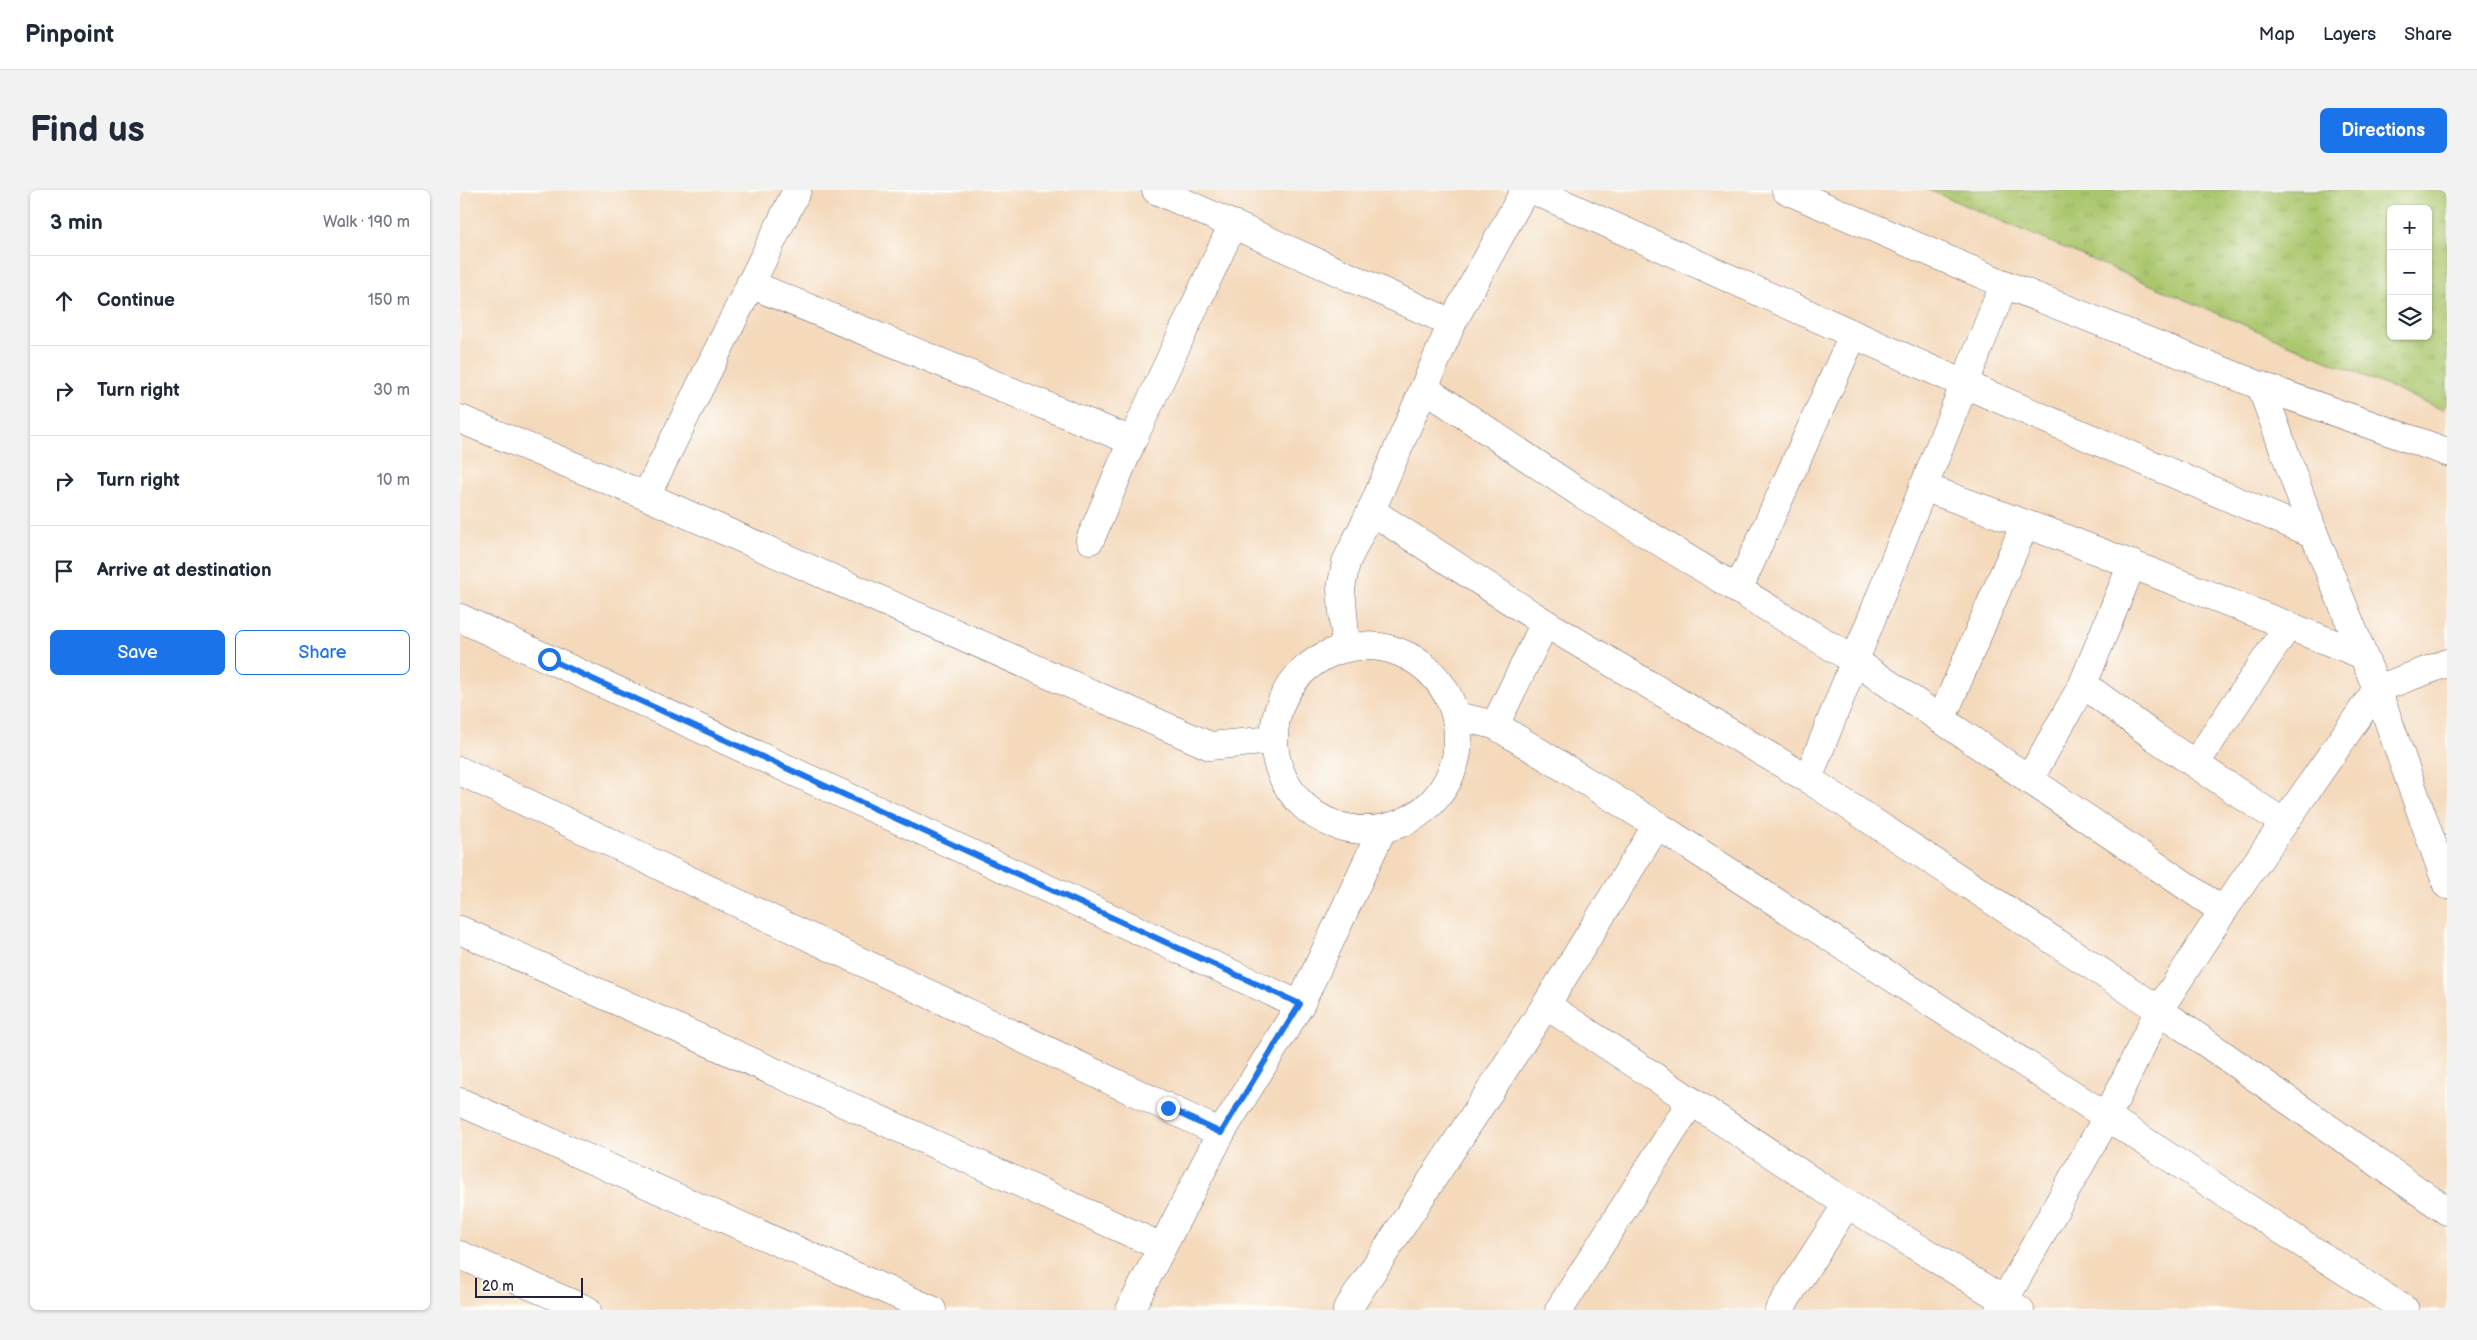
<!DOCTYPE html>
<meta charset="utf-8">
<style>
:root{--surface:#fff;--page:#f2f2f3;--text:#1f2937;--muted:#747a83;--line:#e0e1e3;--accent:#1a73e8}
body{margin:0;font-family:"Balsamiq Sans",sans-serif;background:var(--page);color:var(--text)}
.controls{position:absolute;right:15px;top:15px;display:grid;overflow:hidden;border-radius:8px;box-shadow:0 1px 4px #0004}
.controls button{width:45px;height:45px;display:grid;place-items:center;padding:0;border:0;border-bottom:1px solid var(--line);background:var(--surface);color:var(--text);font:25px sans-serif}
.scale{position:absolute;left:15px;bottom:12px;width:108px;box-sizing:border-box;padding-left:5px;border:2px solid #22223b;border-top:0;font-size:14px;line-height:18px;white-space:nowrap;color:#22223b;-webkit-text-stroke:4px #fdfcf7;paint-order:stroke}
.stop{position:absolute;width:15px;height:15px;margin:-11px;border:4px solid #1a73e8;border-radius:50%;background:#fff}
.stop.end{background:#1a73e8;border-color:#fff;box-shadow:0 1px 5px #0008}
.list{margin:0;padding:0;list-style:none}
h2{display:flex;justify-content:space-between;align-items:center;height:65px;margin:0;padding:0 20px;font-size:21px}
h2 small{font-size:16px;font-weight:400;color:var(--muted)}
.list li{display:grid;grid-template-columns:32px 1fr auto;gap:15px;align-items:center;box-sizing:border-box;height:90px;padding:0 20px;border-top:1px solid var(--line)}
.list b{display:block;font-size:19px;white-space:nowrap}
.list em{font-size:16px;font-style:normal;color:var(--muted)}
.actions{display:flex;gap:10px;padding:15px 20px}
.actions a{flex:1;padding:11px 0;border:1px solid var(--accent);border-radius:8px;text-align:center;font-size:18px;color:var(--accent)}
.actions .main{background:var(--accent);color:#fff}
.icon{flex:none;width:28px;height:28px;fill:none;stroke:currentColor;stroke-width:2;stroke-linecap:round;stroke-linejoin:round}
.map{position:relative;flex:none;width:1987px;height:1120px;overflow:hidden;border-radius:8px}
header{display:flex;align-items:center;gap:30px;box-sizing:border-box;height:70px;padding:0 25px;background:var(--surface);border-bottom:1px solid var(--line)}
header strong{font-size:24px}
nav{display:flex;gap:28px;margin-inline-start:auto;font-size:18px}
.intro{display:flex;align-items:center;justify-content:space-between;box-sizing:border-box;height:120px;padding:0 30px}
h1{margin:0;font-size:35px}
.button{padding:12px 22px;border-radius:8px;background:var(--accent);color:#fff;font-size:18px;font-weight:700}
main{display:flex;gap:30px;padding:0 30px}
aside{flex:1;background:var(--surface);border-radius:8px;box-shadow:0 1px 4px #0004}
.map>svg:first-child{display:block}
.grass{fill:url(#grass-tufts);stroke:#667454;fill-rule:evenodd}
.lines{fill:none;stroke-linecap:round;stroke-linejoin:round}
.street-casing{stroke:#6c6268;stroke-width:29}
.street{stroke:#fff;stroke-width:28}
.route{stroke:#1a73e8;stroke-width:6}
</style>
<header>
<strong>Pinpoint</strong>
<nav><a>Map</a><a>Layers</a><a>Share</a></nav>
</header>
<div class="intro"><h1>Find us</h1><a class="button">Directions</a></div>
<main>
<aside>
<h2>3 min<small>Walk · 190 m</small></h2>
<ul class="list">
<li><svg class="icon" aria-label="ahead" viewBox="0 0 24 24"><path d="M12 20V5M6 11l6-6 6 6"/></svg><div><b>Continue</b></div><em>150 m</em></li>
<li><svg class="icon" aria-label="right" viewBox="0 0 24 24"><path d="M7 20v-9h11M14 6l5 5-5 5"/></svg><div><b>Turn right</b></div><em>30 m</em></li>
<li><svg class="icon" aria-label="right" viewBox="0 0 24 24"><path d="M7 20v-9h11M14 6l5 5-5 5"/></svg><div><b>Turn right</b></div><em>10 m</em></li>
<li><svg class="icon" aria-label="arrive" viewBox="0 0 24 24"><path d="M6 21V4h12l-3 4 3 4H6"/></svg><div><b>Arrive at destination</b></div></li>
</ul>
<div class="actions"><a class="main">Save</a><a>Share</a></div>
</aside>
<div class="map">
<svg width="1987" height="1120" viewBox="0 0 1987 1120">
<defs>
<pattern id="grass-tufts" width="24" height="20" patternUnits="userSpaceOnUse" patternTransform="scale(1.25)"><rect width="24" height="20" fill="#abc76e"/><path d="M3 7l-1-3M5 7V3M7 7l1-3M15 17l-1-3M17 17v-4M19 17l1-3" fill="none" stroke="#93ab60"/></pattern>
</defs>
<rect width="100%" height="100%" fill="#fdfcf7"/>
<filter id="ink" filterUnits="userSpaceOnUse"><feTurbulence type="fractalNoise" baseFrequency=".02" numOctaves="2"/><feDisplacementMap in="SourceGraphic" scale="10" xChannelSelector="R" yChannelSelector="G"/><feConvolveMatrix kernelMatrix="1 2 1 2 8 2 1 2 1" color-interpolation-filters="sRGB"/></filter>
<filter id="wash" filterUnits="userSpaceOnUse"><feTurbulence type="fractalNoise" baseFrequency=".0096" numOctaves="4" result="noise"/><feDisplacementMap in="SourceGraphic" scale="20" xChannelSelector="R" yChannelSelector="G"/><feGaussianBlur stdDeviation="1.12" result="paint"/><feColorMatrix in="noise" values="0 0 0 0 0 0 0 0 0 0 0 0 0 0 0 0 0 1.4 0 .05"/><feComposite in="paint" operator="in"/></filter>
<g filter="url(#wash)">
<rect width="100%" height="100%" fill="#f4d9bb"/>
<path class="grass" d="M1469 0H1987V211L1983 220ZM1931 19H1968V146H1931Z"/>
</g>
<g filter="url(#ink)">
<g class="lines">
<g class="street-casing">
<g id="street">
<path d="M696 0 992 133 911 321 886 372 881 399 886 457"/>
<path d="M1073 0 1504 194 1854 344"/>
<path d="M1326 0 1544 94 1801 196 1987 262"/>
<path d="M290 94 672 251"/>
<path d="M992 133 1065 0"/>
<path d="M1801 196 1854 344 1917 499 1987 695"/>
<path d="M964 198 1120 303 1395 471 1763 721"/>
<path d="M0 229 186 306 750 556 813 550"/>
<path d="M1463 297 1599 346 1903 465"/>
<path d="M186 306 337 0"/>
<path d="M911 321 1085 433 1348 589 1699 820 1987 1021"/>
<path d="M630 350 672 251 773 34"/>
<path d="M1278 400 1393 145"/>
<path d="M0 428 840 815"/>
<circle cx="906" cy="548" r="92"/>
<path d="M1623 494 1696 548 1824 633"/>
<path d="M996 526 1035 535 1197 635 1945 1120"/>
<path d="M1481 530 1565 334"/>
<path d="M1035 535 1085 433"/>
<path d="M1735 574 1828 436"/>
<path d="M0 581 761 943"/>
<path d="M1348 589 1544 94"/>
<path d="M1569 590 1623 494 1672 374"/>
<path d="M1197 635 1086 815 1387 1014 1560 1120"/>
<path d="M0 740 702 1057"/>
<path d="M0 912 472 1120"/>
<path d="M0 1065 127 1120"/>
<path d="M670 1120 761 943 840 815 922 640"/>
<path d="M887 1120 1086 815"/>
<path d="M1099 1120 1231 912"/>
<path d="M1319 1120 1387 1014"/>
<path d="M1539 1120 1647 927 1699 820 1763 721 1917 499 1987 473"/>
</g>
</g>
<use href="#street" class="street"/>
</g>
</g>
<g class="lines" filter="url(#ink)">
<path class="route" d="M89 469 840 814 761 943 708 918"/>
</g>
</svg>
<div class="controls">
<button>+</button>
<button>−</button>
<button><svg class="icon" aria-label="layers" viewBox="0 0 24 24"><path d="M12 4l9 5-9 5-9-5zM3 14l9 5 9-5"/></svg></button>
</div>
<div class="scale">20 m</div>
<div class="stop" style="left:89px;top:469px"></div>
<div class="stop end" style="left:708px;top:918px"></div>
</div>
</main>
